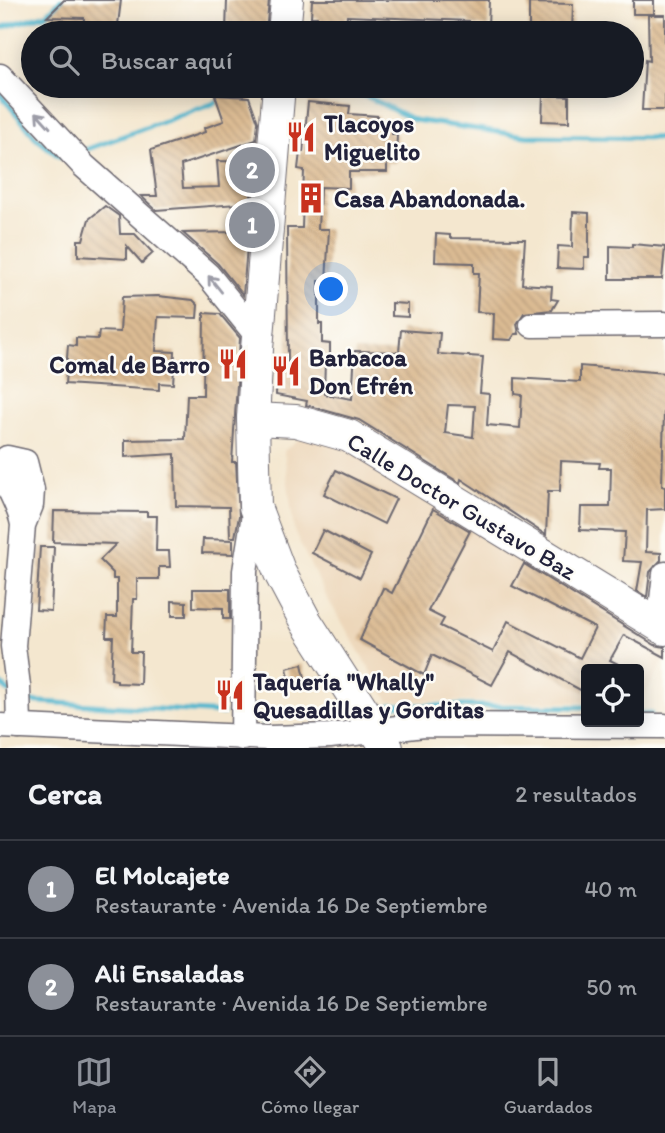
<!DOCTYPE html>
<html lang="es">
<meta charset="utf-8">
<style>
:root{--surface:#171b24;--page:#242831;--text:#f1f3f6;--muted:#9ea1a6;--line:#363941;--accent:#8c9099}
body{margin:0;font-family:Itim,sans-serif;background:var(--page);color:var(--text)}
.controls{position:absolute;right:21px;bottom:21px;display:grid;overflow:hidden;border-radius:7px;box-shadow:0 4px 18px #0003}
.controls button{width:63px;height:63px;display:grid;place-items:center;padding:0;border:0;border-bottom:2px solid var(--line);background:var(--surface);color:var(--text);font:35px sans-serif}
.you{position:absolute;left:332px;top:290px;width:24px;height:24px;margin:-18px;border:5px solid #fff;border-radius:50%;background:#1a73e8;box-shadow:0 0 0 10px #1a73e833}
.badge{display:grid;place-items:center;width:46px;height:46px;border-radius:50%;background:var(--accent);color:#fff;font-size:23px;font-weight:700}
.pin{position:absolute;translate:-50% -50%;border:4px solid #fff;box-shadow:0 2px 7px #0006}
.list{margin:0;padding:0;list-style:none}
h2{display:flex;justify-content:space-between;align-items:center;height:91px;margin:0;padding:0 28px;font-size:30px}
h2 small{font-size:23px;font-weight:400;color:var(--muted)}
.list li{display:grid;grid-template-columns:46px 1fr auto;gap:21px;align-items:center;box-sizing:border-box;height:98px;padding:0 28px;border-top:2px solid var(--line)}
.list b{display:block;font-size:26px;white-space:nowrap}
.list p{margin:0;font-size:23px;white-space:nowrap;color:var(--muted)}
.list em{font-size:23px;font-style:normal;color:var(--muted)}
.icon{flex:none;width:38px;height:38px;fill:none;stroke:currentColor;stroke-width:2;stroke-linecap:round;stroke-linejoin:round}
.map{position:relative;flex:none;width:665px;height:748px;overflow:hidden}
.search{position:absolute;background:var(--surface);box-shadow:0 4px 18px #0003;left:21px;right:21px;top:21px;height:77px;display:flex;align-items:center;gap:18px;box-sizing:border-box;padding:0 24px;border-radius:38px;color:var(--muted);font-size:26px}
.sheet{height:287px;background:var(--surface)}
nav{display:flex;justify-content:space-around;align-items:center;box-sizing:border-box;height:98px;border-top:2px solid var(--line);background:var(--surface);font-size:19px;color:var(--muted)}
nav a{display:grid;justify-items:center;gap:4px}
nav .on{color:var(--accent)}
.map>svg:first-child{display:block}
.built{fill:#edd7ba}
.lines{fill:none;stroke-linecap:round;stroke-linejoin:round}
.stream{stroke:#50b6ce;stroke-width:5}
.building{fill:url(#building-back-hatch);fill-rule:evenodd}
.minor-casing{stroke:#6c676f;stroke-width:27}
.major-casing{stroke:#6c676f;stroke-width:34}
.minor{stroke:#fff;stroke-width:24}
.major{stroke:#fff;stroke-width:32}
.oneway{stroke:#9c9ca7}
.labels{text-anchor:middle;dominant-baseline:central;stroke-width:5;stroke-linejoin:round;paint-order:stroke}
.poi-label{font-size:24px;font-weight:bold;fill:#22223b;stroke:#fdfcf7;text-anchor:start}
.street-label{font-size:24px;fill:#22223b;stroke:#fdfcf7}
</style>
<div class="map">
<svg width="665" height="748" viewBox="0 0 665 748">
<defs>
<pattern id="building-back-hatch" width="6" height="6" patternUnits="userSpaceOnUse" patternTransform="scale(1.75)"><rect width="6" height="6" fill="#dbbb93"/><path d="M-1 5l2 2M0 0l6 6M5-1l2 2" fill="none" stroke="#bca080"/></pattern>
</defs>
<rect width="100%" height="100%" fill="#fdfcf7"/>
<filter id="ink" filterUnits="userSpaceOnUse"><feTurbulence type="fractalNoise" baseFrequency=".0143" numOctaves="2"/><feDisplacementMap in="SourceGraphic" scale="14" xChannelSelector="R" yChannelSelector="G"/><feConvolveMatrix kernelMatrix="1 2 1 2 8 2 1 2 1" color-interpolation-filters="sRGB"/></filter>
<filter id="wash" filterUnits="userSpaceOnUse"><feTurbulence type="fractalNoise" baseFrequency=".00686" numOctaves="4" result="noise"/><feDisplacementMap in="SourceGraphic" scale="28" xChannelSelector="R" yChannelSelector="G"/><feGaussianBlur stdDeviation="1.57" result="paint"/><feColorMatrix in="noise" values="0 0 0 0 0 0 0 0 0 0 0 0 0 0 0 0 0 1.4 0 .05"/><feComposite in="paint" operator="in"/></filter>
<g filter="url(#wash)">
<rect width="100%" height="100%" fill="#f4e7cf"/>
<path class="built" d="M312 428 665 630V659L641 702 639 669H586V702L389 701 326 596 294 531 284 451Z"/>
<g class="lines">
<g class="stream">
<path d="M0 28 47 14 61 0"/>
<path d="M289 90 305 88 366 96 414 120 526 136 665 138"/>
<path d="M0 94 36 138 60 157"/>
<path d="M82 151 234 96 269 92"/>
<path d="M0 684 10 692"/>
<path d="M24 701 223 713"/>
<path d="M391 705 586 707"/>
<path d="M639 713 651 714"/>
<path d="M262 723V715L332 713"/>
</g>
</g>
<g id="blocks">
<g class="building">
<path d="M64 0H121L117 33H84V18L47 17Z"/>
<path d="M227 0H269L266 33 226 32Z"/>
<path d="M312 0H489L488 27 469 25V21L347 16 344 33H316L317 17H311Z"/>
<rect x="633" y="0" width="21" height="14"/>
<path d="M529 3 573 4 572 32 529 31Z"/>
<path d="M648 15H665V110H642L645 60 649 61Z"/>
<path d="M215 95 249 97 258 122 256 140 181 165 183 188 219 187 217 161 254 162 243 295 218 264 183 233 235 232 237 204 156 210 141 196H157L151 150 205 132 204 128 224 121Z"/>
<path d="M543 95 569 96V122L542 121Z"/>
<path d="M308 102 350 106 349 114 378 116V125L392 126V134H397L396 163H387V172H349V188L320 187 318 229H329L326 282 319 281V324H322V343L330 344V360H325L324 394 352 399 355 351 399 352 401 330 440 333 438 354 483 357 480 393 489 394 487 425 520 428 522 395 515 394V378L580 382V366L665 373 662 486 665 487V509L647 510 646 552 661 553V560L650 572 647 597 637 591 642 562 623 561 625 532 580 530 581 507H610L611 468H599L600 463 561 461 560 491H548L546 535 461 479 460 483 359 420 306 405 307 401 276 395 277 364 288 365 287 228H302L304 170 298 169 300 152H303ZM448 405 475 406 473 437 445 433Z"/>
<path d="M105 206 119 216 120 234H135L153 253 142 263 127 246V259L78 256V240H83L89 219Z"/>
<path d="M573 212 589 213V257H584V269L557 268 558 246 572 247Z"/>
<path d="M436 234 450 235V238L525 239 522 284 552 286 551 299 558 300 552 310 524 313 517 324 519 334H515L511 340 493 339 494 313 477 312 479 273H474V263L435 262Z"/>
<path d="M632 244 665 247 662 279H610V246L632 247Z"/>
<path d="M158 296 193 300 198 305 197 318 158 317 156 351 175 352 173 384 159 383V390L65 384 68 345 76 346V338L98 339 99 331 120 332 122 297Z"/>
<path d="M392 303 408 304V317L392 316Z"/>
<path d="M204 313 220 314 240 338 232 462H236L239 516 235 537H230L229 507 176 506 175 454 125 457V440L185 439 187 395H203Z"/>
<path d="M336 470 396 499 384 524 324 494Z"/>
<path d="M433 509 470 531 428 611 444 619 440 626 493 652 508 621 580 658 595 628 512 586 524 564 655 645 665 647V657L624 635 610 660 628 669H586V693L510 652 492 685 432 655 424 675 360 640 383 588 392 593Z"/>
<path d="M54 511 147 512V516H157L156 551H169L170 567H159V579H137V599H133L131 652H141L140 684 117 683V680L111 679 113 637H106L107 617H117V579H113V573L100 560 116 544 53 542Z"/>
<path d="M323 530 371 555 360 578 312 553Z"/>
<path d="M203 539 233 540V554L202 553Z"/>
<path d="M40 547H54L51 611 36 610Z"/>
<path d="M193 589H230V619H223V608L193 607Z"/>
<path d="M172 601 186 602V616H172Z"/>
<path d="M302 664 306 682 291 686 287 668Z"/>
</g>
</g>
</g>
<g filter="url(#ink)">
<use href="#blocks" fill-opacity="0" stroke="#6c676f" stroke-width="2"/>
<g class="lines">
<g class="minor-casing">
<g id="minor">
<path d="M0 76 84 166 208 275 258 337"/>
<path d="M532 325 665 324"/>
<path d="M659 626 665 574"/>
<path d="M0 726 270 738 330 736 424 725 665 726"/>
<path d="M19 727 18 686 13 646 23 525 31 505 32 490 25 462 7 458 2 462C2 483 20 503 23 525"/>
<path d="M243 738 245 571 255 508"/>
</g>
</g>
<g class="major-casing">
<g id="major">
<path d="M284 33 287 0"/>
<path d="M279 86 257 349 253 419 255 507 280 573 306 622 387 748"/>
<path d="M253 419 296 421 349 436 665 629"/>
</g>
</g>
<use href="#minor" class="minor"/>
<use href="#major" class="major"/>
</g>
<defs><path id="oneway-shaft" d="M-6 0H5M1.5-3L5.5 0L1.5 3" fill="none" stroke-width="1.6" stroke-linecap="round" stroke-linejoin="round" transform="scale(1.75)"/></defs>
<g class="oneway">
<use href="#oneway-shaft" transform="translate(43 120) rotate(-132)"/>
<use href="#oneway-shaft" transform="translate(215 284) rotate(-129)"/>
</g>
</g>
<defs>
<g id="restaurant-bare" transform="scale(2.415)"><path d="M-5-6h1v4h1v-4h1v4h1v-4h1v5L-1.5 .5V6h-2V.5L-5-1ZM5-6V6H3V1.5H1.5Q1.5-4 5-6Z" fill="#c8321e" stroke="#fdfcf7" stroke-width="2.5" paint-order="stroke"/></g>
<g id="building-bare" transform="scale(2.415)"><path d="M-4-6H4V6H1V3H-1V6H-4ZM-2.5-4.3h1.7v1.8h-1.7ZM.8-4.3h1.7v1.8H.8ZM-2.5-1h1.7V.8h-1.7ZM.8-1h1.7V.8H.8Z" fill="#c8321e" stroke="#fdfcf7" stroke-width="2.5" paint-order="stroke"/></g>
</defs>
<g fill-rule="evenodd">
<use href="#restaurant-bare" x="301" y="137"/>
<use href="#building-bare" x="311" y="198"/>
<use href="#restaurant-bare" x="233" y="364"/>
<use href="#restaurant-bare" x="286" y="371"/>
<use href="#restaurant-bare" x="230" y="695"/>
</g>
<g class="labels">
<g class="poi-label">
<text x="324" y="123">Tlacoyos<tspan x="324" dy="28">Miguelito</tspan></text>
<text x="334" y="198">Casa Abandonada.</text>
<text x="309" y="357">Barbacoa<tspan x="309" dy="28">Don Efrén</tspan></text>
<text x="210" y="364" text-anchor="end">Comal de Barro</text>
<text x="253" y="681">Taquería "Whally"<tspan x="253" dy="28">Quesadillas y Gorditas</tspan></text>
</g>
<g class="street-label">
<text transform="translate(462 506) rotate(31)">Calle Doctor Gustavo Baz</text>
</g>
</g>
</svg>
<div class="controls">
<button><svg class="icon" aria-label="locate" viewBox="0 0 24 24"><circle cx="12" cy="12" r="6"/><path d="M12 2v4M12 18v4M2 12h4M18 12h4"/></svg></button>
</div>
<div class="you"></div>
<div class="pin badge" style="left:252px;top:225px">1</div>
<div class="pin badge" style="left:252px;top:170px">2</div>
<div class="search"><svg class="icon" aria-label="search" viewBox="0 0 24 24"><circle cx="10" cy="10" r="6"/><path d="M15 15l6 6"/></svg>Buscar aquí</div>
</div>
<section class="sheet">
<h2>Cerca<small>2 resultados</small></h2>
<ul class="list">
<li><span class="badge">1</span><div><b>El Molcajete</b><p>Restaurante · Avenida 16 De Septiembre</p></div><em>40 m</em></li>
<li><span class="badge">2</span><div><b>Ali Ensaladas</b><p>Restaurante · Avenida 16 De Septiembre</p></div><em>50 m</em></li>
</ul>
</section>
<nav>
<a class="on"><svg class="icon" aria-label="map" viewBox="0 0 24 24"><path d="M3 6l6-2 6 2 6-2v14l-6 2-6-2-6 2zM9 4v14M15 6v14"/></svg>Mapa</a>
<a><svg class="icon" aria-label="directions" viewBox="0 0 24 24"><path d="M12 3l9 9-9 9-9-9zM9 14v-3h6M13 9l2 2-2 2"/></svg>Cómo llegar</a>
<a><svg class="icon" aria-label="saved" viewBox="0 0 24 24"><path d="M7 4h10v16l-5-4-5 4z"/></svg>Guardados</a>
</nav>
